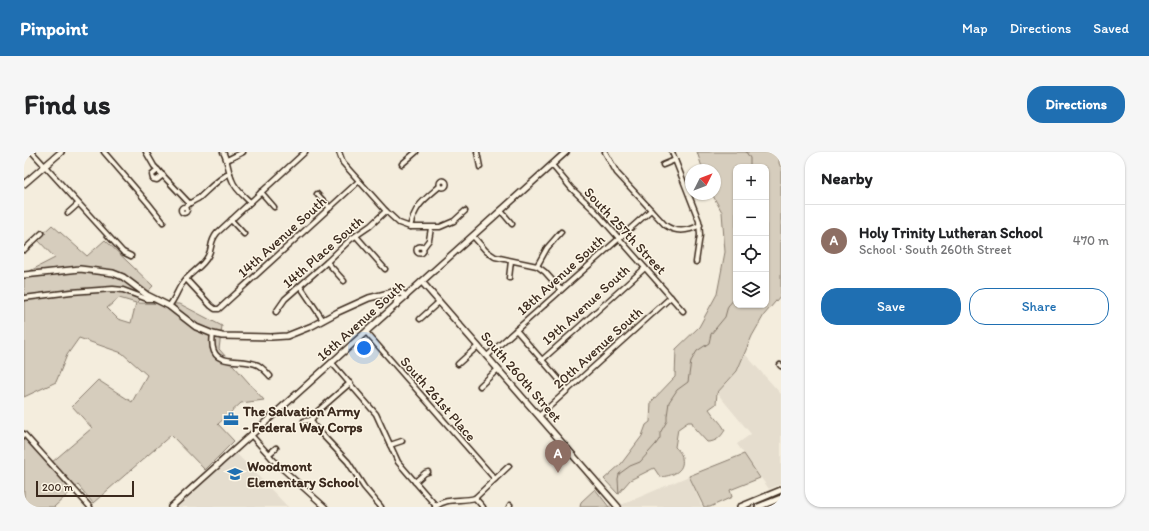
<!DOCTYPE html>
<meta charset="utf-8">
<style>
:root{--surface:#fff;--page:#f6f6f6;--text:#202124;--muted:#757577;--line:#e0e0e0;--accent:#1f6fb2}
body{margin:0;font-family:Itim,sans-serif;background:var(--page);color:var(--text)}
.controls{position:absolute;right:12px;top:12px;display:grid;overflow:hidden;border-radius:8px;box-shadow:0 1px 3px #0004}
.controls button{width:36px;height:36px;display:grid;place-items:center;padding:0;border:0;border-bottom:1px solid var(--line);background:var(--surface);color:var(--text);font:20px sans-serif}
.compass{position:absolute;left:661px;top:12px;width:36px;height:36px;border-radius:50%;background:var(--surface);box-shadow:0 1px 3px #0004;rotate:48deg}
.scale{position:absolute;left:12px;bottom:10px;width:98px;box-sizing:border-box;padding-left:4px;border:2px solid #3b2a1e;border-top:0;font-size:11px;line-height:14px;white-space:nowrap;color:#3b2a1e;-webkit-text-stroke:3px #fcf5e5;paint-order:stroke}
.you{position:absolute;left:340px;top:196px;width:14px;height:14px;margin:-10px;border:3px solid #fff;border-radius:50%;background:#1a73e8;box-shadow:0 0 0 6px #1a73e833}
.badge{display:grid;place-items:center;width:26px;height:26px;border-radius:50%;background:var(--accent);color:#fff;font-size:13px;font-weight:700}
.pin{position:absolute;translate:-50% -33px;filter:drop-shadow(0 1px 2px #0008)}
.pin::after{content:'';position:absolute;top:21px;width:14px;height:12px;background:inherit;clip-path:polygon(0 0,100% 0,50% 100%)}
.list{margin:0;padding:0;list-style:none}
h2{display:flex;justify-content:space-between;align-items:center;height:52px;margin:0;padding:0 16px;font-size:17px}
h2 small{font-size:13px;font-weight:400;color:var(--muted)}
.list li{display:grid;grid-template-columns:26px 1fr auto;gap:12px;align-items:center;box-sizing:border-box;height:72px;padding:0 16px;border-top:1px solid var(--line)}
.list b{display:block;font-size:15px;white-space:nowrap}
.list p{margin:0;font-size:13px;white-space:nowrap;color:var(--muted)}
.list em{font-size:13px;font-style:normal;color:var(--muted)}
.actions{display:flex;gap:8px;padding:12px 16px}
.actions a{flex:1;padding:9px 0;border:1px solid var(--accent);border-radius:16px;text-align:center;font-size:14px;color:var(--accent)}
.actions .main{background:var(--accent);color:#fff}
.icon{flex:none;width:22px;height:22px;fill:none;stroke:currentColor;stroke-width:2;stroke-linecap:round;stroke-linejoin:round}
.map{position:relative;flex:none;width:757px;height:355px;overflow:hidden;border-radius:16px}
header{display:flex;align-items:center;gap:24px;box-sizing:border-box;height:56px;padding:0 20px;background:var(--accent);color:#fff}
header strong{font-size:19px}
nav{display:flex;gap:22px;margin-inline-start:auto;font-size:14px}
.intro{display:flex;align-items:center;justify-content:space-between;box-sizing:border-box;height:96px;padding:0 24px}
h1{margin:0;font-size:28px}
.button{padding:10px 18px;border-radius:16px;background:var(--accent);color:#fff;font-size:14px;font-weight:700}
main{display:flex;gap:24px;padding:0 24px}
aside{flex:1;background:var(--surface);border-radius:16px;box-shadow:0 1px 3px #0004}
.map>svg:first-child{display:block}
.built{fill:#e5ddce}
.green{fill:#d6cdbd;stroke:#887c6e;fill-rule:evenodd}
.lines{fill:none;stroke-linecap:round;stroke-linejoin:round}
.stream{stroke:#817466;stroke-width:1}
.minor-casing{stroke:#3b2a1e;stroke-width:7}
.major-casing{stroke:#3b2a1e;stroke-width:8}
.minor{stroke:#fcf5e5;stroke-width:4}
.major{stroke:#fcf5e5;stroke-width:5}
.labels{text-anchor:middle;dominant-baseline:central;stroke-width:3;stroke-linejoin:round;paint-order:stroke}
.street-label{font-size:14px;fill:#3b2a1e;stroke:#fcf5e5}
.poi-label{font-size:14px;font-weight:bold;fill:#3b2a1e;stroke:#fcf5e5;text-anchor:start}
</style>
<header>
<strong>Pinpoint</strong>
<nav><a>Map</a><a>Directions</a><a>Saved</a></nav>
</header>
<div class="intro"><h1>Find us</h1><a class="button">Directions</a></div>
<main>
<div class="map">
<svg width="757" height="355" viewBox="0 0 757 355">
<rect width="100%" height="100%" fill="#f4eddd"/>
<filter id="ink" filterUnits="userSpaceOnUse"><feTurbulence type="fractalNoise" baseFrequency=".025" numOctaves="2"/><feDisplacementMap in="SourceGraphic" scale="8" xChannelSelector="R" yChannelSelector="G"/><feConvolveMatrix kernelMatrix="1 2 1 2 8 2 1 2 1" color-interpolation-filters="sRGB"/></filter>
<g filter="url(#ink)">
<g class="built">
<path d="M721 202 757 242V332L745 337 713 292 727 282 693 241 713 219Z"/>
<path d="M212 301 264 355H154Z"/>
<path d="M665 324 678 355H599L597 353Z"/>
</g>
<g class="green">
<path d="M673 0H756L755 11 757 16V143L740 163 728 184 713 219 693 241 692 252 685 257C690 265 697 270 701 278 697 285 692 290 683 290L671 277 668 270H664L654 277 651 295C654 298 658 302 658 306 661 320 647 324 636 325L630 316 606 328 594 342 580 327 597 312 618 284 622 273 626 270 627 250 651 225 652 197 675 175 693 142 701 100 698 60 688 42H691V18H679ZM712 15H742V153H712Z"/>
<path d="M28 73 63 104 81 88 129 134 113 151 156 152 198 174 195 197 240 248 217 251 194 272 210 289 181 318 147 283 69 351 54 333 30 355H0V283L27 311 68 276 48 254 74 228 108 250 123 223 98 201 55 186 43 203 32 230 0 245V122L31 106 13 87ZM95 146 112 151 107 171 94 167 83 156Z"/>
<path d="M720 302 736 326 706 338 708 345 686 355H680L665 324Z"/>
<path d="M571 337 585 355H556L557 350Z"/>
</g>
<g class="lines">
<g class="stream">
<path d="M722 0 726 6V15"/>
<path d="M595 342 594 327 595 322 606 314 616 310 632 292 636 286V281L643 269V264L645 250 653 238 664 230 667 209 673 199 685 191 687 182 701 165 704 154 712 145"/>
<path d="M586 355V354"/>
</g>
<g class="minor-casing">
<g id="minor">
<path d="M8 0 99 100 107 104"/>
<path d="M80 0 124 51 139 70"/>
<path d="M122 0 130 14 165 51"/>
<path d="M199 0C204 9 204 19 208 28 211 37 219 43 226 50"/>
<path d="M315 0 319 11 362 59 375 71 386 75H416L430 69 441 59"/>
<path d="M453 0 456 15"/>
<path d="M581 0 593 21 641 73C652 81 665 79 676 73"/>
<path d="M648 0 675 69 676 83 672 110"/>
<path d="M203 8 219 0"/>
<path d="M378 12 392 0"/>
<path d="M528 13 548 37 571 59 659 159"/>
<path d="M639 13 651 8"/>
<path d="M134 18 128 23 129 27 133 28 139 23"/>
<circle cx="419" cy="32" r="3.5"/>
<path d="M237 40 250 55"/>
<path d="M293 42 306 56"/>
<circle cx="160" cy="58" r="3"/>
<path d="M162 55C165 51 170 49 175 46 185 37 194 27 206 21"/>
<path d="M477 59 488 72"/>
<path d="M44 61 54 52"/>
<path d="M207 68 220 82"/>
<path d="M386 75C391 53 400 48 416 34"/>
<path d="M332 84 361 117"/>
<path d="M449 84 462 99 471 105 513 114 521 120 537 138"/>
<circle cx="396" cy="98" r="3.5"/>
<path d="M399 96 405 88 407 76"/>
<path d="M0 98 18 81"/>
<path d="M303 110 320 129"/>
<path d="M513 114 523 96 537 80"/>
<path d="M485 126 487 109"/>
<path d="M162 127 187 154 191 157H195L335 29"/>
<path d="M276 134 299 168"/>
<path d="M0 146 47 140 89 137 99 138 123 147H130"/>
<path d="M145 154C151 147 153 139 158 132 165 121 179 115 184 104 189 95 185 91 193 81L281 0"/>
<path d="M252 160 261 147 303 110 327 87 346 74 362 59"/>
<path d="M396 167 415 150"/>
<path d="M492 178 544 238"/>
<path d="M342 180 471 327"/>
<path d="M189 182C183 219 215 204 234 213 239 216 242 220 246 224"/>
<path d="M463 204 627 58"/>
<path d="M518 208 621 116"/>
<path d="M308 211 352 262 374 310 412 354"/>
<path d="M434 212 454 194"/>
<path d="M756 213 757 214"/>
<path d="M456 234 474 217"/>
<path d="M515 264 647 145"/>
<path d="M287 268 290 274 324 310 340 335 357 355"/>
<path d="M287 268 294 259 326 231"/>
<path d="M280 269 287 268"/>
<path d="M0 282 66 355"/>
<path d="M227 283 253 312 301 355"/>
<path d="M366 293 378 289"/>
<path d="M245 302 252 296"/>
<path d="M391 330 401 321 404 320"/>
<path d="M451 346 459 355"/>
<path d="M411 355C423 345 437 350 451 346L485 314"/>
<path d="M485 355 486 353"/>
</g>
</g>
<g class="major-casing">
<g id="major">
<path d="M0 32 37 0"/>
<path d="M0 123 56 117 89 121 99 125 123 143 145 154 172 175 189 182 198 184 247 185 263 184 288 174 314 160 345 146 369 140H375L382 144"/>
<path d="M398 130 594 355"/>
<path d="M369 140 373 147 372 153"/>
<path d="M147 355 542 0"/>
<path d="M716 355 757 338"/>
<path d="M734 355 757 346"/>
</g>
</g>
<use href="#minor" class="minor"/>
<use href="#major" class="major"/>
</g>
</g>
<defs>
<g id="office-bare" transform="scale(1.2)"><path d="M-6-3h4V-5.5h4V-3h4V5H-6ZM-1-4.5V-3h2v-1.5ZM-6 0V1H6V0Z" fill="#1f6fb2" stroke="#fcf5e5" stroke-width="2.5" paint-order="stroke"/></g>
<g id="school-bare" transform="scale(1.2)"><path d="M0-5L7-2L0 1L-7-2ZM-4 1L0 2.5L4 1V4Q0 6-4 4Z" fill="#1f6fb2" stroke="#fcf5e5" stroke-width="2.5" paint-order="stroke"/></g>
</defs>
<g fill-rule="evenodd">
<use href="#office-bare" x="207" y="267"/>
<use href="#school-bare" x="211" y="322"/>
</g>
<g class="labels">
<g class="street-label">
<text transform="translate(601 79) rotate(47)">South 257th Street</text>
<text transform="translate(258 85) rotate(-42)">14th Avenue South</text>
<text transform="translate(299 100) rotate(-41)">14th Place South</text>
<text transform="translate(537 123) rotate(-42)">18th Avenue South</text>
<text transform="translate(562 153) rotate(-42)">19th Avenue South</text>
<text transform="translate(337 169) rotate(-42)">16th Avenue South</text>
<text transform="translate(574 196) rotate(-42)">20th Avenue South</text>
<text transform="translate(497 225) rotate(49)">South 260th Street</text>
<text transform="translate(414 247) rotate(49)">South 261st Place</text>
</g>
<g class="poi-label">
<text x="219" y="259">The Salvation Army<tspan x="219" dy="16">- Federal Way Corps</tspan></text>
<text x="223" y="314">Woodmont<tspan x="223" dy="16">Elementary School</tspan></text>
</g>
</g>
</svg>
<div class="controls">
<button>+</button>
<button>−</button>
<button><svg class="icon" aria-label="locate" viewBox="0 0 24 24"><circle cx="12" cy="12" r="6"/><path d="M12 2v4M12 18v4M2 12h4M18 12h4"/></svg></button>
<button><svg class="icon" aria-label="layers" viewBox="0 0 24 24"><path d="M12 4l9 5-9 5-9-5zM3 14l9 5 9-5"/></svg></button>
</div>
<svg class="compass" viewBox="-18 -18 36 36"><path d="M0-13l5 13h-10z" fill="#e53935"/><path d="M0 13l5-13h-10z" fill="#757577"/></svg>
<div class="scale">200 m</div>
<div class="you"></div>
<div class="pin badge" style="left:534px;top:321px;background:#8d6e63">A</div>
</div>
<aside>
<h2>Nearby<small></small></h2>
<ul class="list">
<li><span class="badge" style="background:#8d6e63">A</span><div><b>Holy Trinity Lutheran School</b><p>School · South 260th Street</p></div><em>470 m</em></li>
</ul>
<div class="actions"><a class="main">Save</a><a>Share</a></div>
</aside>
</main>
